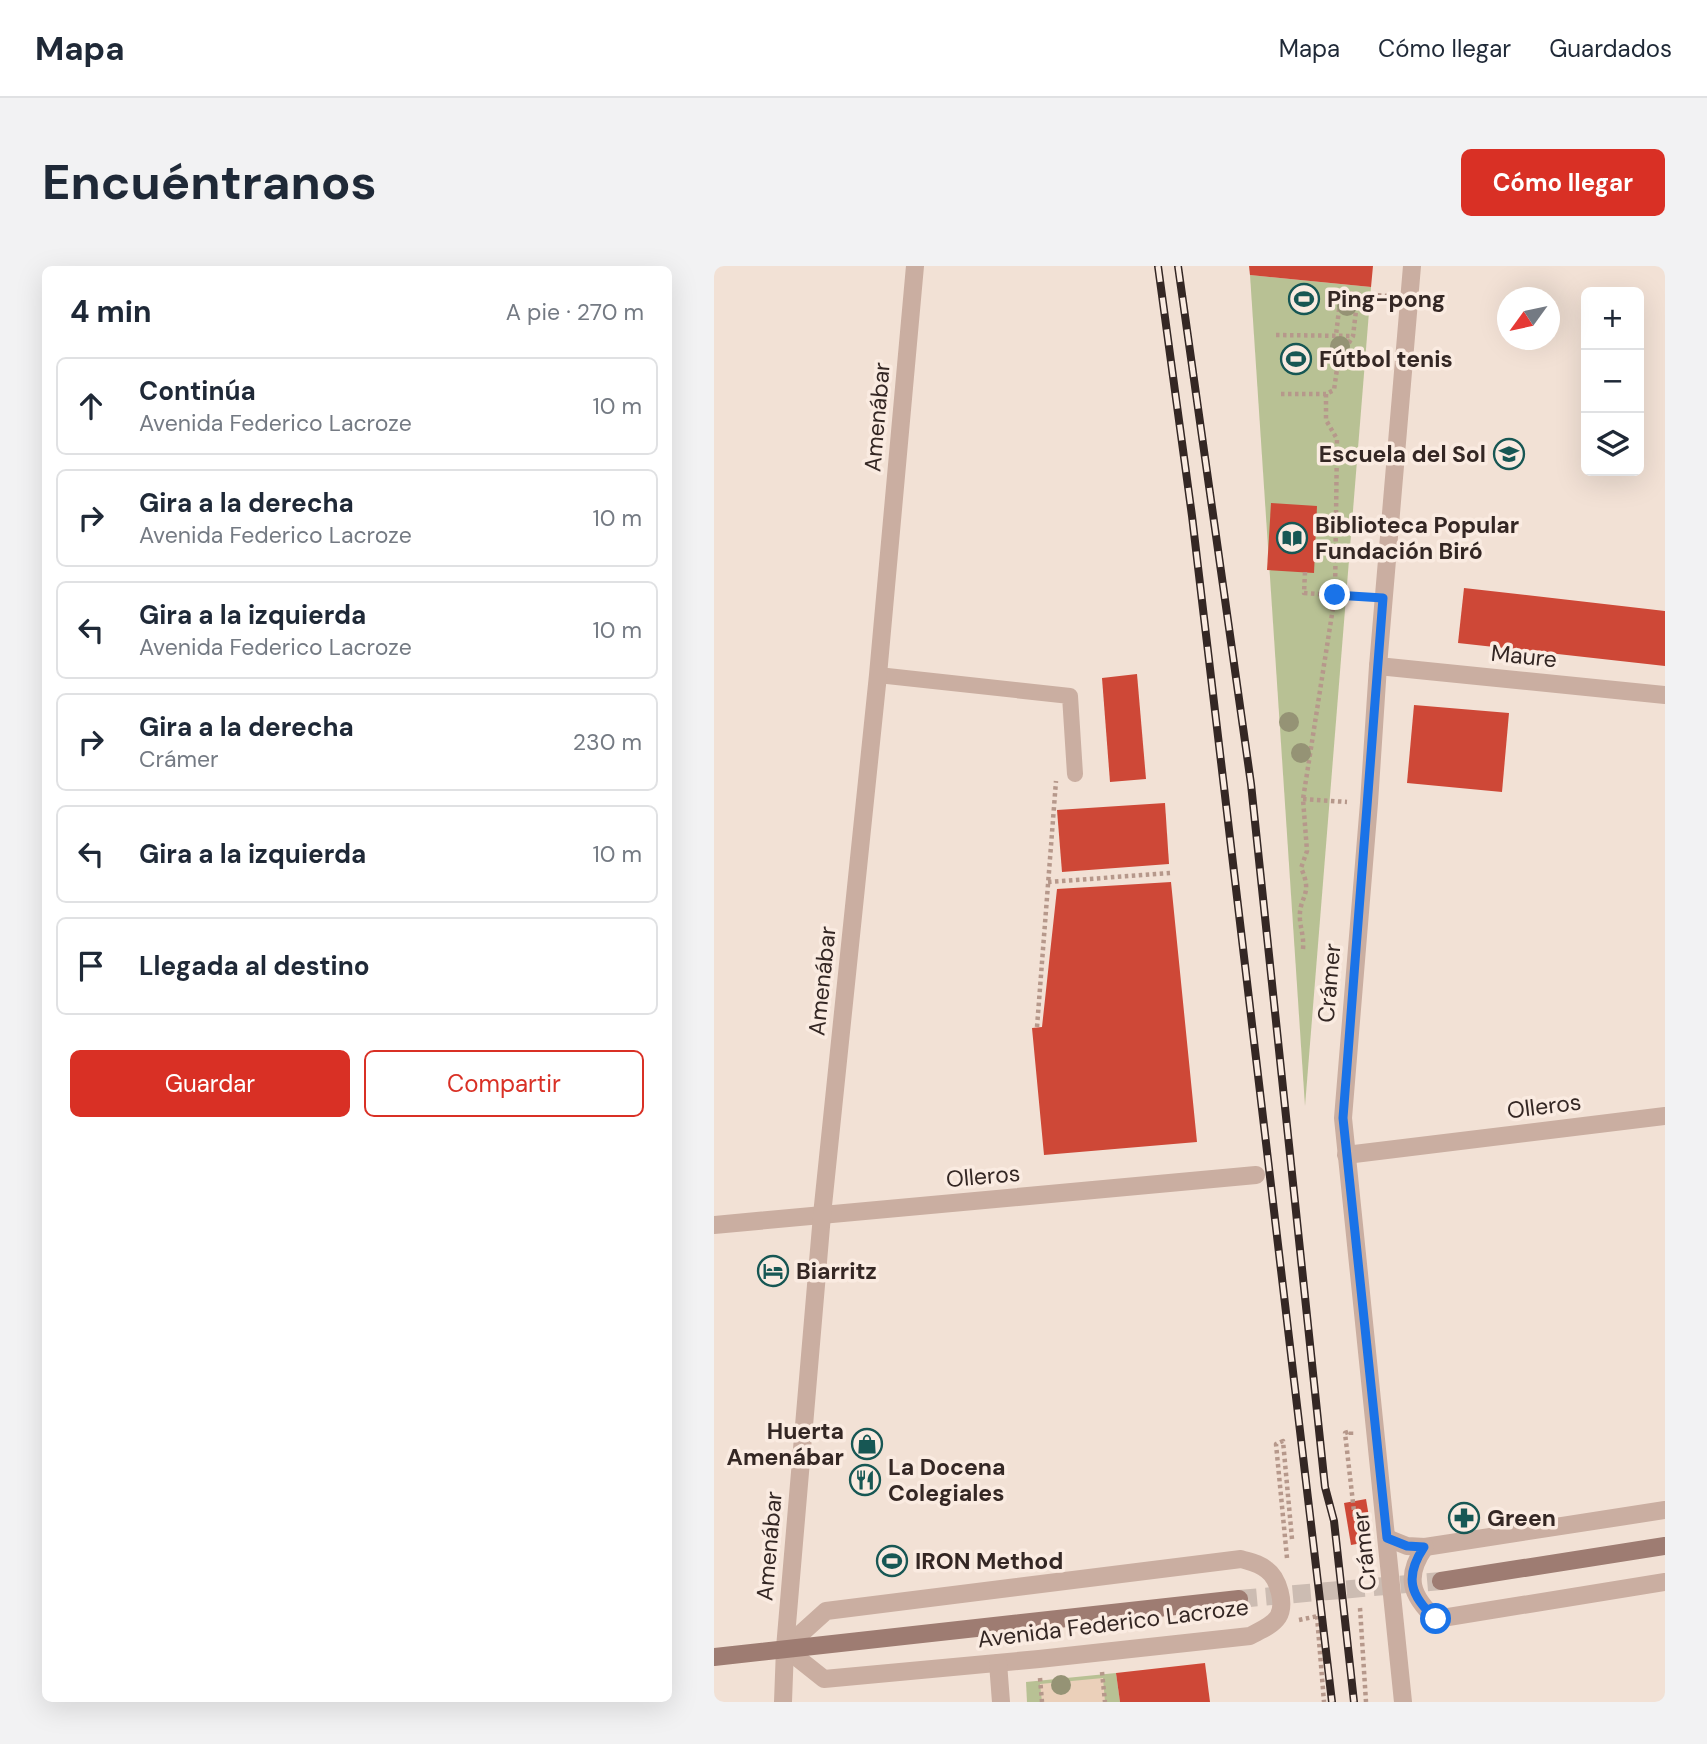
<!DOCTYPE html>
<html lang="es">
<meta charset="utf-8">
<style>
:root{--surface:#fff;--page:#f2f2f3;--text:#1f2937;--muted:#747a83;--line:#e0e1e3;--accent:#d93025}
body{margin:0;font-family:"DM Sans",sans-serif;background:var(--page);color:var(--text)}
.controls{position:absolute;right:21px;top:21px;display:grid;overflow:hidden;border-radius:10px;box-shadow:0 7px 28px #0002}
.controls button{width:63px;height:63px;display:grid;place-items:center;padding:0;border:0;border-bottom:2px solid var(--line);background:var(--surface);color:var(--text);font:35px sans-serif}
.compass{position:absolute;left:783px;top:21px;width:63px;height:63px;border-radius:50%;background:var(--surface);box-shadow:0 7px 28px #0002;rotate:237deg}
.stop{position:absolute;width:21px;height:21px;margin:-16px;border:5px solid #1a73e8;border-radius:50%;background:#fff}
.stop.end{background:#1a73e8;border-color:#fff;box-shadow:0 2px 7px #0008}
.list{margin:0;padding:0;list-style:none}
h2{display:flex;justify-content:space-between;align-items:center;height:91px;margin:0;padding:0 28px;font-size:30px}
h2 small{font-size:23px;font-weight:400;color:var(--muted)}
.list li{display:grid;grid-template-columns:46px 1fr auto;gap:21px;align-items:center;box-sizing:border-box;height:98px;margin:0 14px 14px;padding:0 14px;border:2px solid var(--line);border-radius:10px}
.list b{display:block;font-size:26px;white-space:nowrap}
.list p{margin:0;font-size:23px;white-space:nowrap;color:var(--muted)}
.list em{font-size:23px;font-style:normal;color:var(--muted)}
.actions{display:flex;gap:14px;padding:21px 28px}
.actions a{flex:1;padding:16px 0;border:2px solid var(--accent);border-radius:10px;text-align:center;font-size:24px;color:var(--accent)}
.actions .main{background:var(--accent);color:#fff}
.icon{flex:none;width:38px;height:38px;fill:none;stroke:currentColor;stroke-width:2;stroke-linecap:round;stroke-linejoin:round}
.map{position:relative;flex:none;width:951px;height:1436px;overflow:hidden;border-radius:10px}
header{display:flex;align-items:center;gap:42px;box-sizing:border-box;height:98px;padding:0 35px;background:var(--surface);border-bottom:2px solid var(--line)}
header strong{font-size:33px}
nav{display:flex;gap:38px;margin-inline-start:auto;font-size:24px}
.intro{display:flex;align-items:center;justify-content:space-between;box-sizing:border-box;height:168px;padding:0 42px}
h1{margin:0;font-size:49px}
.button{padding:18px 32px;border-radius:10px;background:var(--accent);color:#fff;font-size:24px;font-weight:700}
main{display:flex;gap:42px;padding:0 42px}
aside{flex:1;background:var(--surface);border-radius:10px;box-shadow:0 7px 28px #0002}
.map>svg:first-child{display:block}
.green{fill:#b8c194}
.plaza{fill:#ebd0ba}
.building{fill:#ce4837}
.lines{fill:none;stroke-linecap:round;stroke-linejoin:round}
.secondary-tunnel{stroke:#ccbcb2;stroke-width:18;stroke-dasharray:18 9;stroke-linecap:butt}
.path{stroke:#b6988b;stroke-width:4.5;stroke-dasharray:3.5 3.5;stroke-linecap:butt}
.service{stroke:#caaea1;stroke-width:16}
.minor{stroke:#caaea1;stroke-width:18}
.secondary{stroke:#9e7c72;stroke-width:18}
.rail-casing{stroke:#342724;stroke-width:8}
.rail{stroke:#faebe1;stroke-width:5;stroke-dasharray:16;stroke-linecap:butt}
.tree{fill:#959375}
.route{stroke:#1a73e8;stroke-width:9}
.labels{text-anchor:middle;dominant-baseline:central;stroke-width:7;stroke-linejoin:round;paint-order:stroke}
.poi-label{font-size:23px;font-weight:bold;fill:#342724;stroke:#faebe1;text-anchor:start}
.street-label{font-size:23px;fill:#342724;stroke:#faebe1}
</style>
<header>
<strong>Mapa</strong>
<nav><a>Mapa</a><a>Cómo llegar</a><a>Guardados</a></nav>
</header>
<div class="intro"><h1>Encuéntranos</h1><a class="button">Cómo llegar</a></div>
<main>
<aside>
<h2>4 min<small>A pie · 270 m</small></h2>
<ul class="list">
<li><svg class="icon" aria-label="ahead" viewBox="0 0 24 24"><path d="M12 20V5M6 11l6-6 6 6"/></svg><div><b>Continúa</b><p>Avenida Federico Lacroze</p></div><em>10 m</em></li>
<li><svg class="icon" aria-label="right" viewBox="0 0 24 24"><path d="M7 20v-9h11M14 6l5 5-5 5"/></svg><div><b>Gira a la derecha</b><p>Avenida Federico Lacroze</p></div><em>10 m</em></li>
<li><svg class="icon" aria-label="left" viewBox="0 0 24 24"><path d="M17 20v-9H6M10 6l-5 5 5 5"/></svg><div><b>Gira a la izquierda</b><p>Avenida Federico Lacroze</p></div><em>10 m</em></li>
<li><svg class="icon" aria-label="right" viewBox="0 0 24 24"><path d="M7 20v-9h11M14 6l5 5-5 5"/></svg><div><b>Gira a la derecha</b><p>Crámer</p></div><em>230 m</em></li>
<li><svg class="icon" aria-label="left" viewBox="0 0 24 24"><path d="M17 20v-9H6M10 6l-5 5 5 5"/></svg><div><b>Gira a la izquierda</b></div><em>10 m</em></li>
<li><svg class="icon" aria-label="arrive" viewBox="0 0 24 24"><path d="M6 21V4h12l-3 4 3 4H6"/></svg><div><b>Llegada al destino</b></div></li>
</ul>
<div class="actions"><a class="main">Guardar</a><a>Compartir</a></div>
</aside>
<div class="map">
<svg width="951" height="1436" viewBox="0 0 951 1436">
<rect width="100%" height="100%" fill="#f2e1d5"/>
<g class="green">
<path d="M536 9 657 21 591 840Z"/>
<path d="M402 1407 406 1436H313L312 1416Z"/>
</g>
<path class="plaza" d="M389 1412 391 1436H328L326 1418Z"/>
<g class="building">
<path d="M535 0H659L657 21 536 9Z"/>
<path d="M557 237 603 240 600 307 553 304Z"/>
<path d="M750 322 951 345V400L744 377Z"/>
<path d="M423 408 432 513 396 516 388 412Z"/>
<path d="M700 439 795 447 788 526 693 517Z"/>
<path d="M451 537 455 598 348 606 343 544Z"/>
<path d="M457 616 483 876 330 889 318 762 328 761 343 623Z"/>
<path d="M652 1233 659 1275 637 1279 630 1237Z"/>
<path d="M491 1397 496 1436H406L402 1407Z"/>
</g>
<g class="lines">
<path class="secondary-tunnel" d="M525 1333 727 1315"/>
<g class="path">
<path d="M562 69 639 70"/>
<path d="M624 95 639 70 644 28"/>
<path d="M567 128H612"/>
<path d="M591 306 590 327 647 331"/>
<path d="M589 533 633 536"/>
<path d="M334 616 456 607"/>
<path d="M589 683C590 672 587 664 586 654 584 630 600 630 587 602L593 585 589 533 621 329 623 173 612 154V128L620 124 624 96 622 69 627 27 674 30"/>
<path d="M323 761 342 515"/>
<path d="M637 1169V1165L631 1167 641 1254"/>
<path d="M573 1292 562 1178 569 1175 578 1273"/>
<path d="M646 1342 652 1436"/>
<path d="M603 1350 610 1436"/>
<path d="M585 1354 604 1350"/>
<path d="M388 1406 391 1436"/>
<path d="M326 1412 328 1436"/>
</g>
<path class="service" d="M164 409 356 430 361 508"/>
<g class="minor">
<path d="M664 400 951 429"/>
<path d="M632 889 951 850"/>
<path d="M0 959 542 909"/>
<path d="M673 1272 693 1280 711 1281 951 1244"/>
<path d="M711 1281C690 1311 697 1330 722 1353L951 1316"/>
<path d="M527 1293C537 1296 545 1297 553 1304 564 1312 572 1338 564 1351 558 1360 545 1365 536 1370L325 1393 110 1413 71 1382 112 1345Z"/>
<path d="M284 1397 287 1436"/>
<path d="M69 1436 71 1382 108 949 164 409 201 0"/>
<path d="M689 1436 629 852 655 537 664 400 698 0"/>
</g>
<g class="secondary">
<path d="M727 1315 951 1280"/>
<path d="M0 1391 525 1333"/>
</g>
<g class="rail-casing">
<g id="rail">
<path d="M444 0 478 250 618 1436"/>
<path d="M464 0 537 518 611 1221 620 1255 640 1436"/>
</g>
</g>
<use href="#rail" class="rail"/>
</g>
<g class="tree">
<circle cx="633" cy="40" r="10"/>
<circle cx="626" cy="80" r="10"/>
<circle cx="575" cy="456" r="10"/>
<circle cx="587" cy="487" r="10"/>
<circle cx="347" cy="1419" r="10"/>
</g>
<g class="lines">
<path class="route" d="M621 329 669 332 629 852 673 1272 693 1280 710 1281C690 1311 696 1330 722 1353"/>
</g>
<defs>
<g id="stadium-ring" transform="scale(1.575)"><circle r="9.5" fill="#faebe1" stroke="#175754" stroke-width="1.5"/><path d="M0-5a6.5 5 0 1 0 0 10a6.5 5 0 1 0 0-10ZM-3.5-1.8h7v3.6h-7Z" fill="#175754"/></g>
<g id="school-ring" transform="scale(1.575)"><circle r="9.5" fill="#faebe1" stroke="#175754" stroke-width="1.5"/><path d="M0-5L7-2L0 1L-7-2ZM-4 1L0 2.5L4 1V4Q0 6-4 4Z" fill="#175754"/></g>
<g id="library-ring" transform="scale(1.575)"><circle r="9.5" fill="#faebe1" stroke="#175754" stroke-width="1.5"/><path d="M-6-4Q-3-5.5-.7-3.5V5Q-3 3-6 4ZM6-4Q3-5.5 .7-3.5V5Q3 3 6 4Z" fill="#175754"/></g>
<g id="hotel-ring" transform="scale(1.575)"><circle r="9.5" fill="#faebe1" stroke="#175754" stroke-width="1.5"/><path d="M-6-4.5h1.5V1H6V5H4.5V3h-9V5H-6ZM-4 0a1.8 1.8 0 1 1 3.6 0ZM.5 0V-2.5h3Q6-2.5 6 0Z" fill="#175754"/></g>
<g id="shop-ring" transform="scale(1.575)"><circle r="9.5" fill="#faebe1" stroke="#175754" stroke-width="1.5"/><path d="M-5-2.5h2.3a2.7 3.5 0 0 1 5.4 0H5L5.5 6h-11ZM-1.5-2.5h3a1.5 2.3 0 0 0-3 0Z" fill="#175754"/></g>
<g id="restaurant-ring" transform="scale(1.575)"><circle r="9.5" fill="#faebe1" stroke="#175754" stroke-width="1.5"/><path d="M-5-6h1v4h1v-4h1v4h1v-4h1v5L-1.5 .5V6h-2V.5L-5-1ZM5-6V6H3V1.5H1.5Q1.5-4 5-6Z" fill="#175754"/></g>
<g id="pharmacy-ring" transform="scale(1.575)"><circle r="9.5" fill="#faebe1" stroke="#175754" stroke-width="1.5"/><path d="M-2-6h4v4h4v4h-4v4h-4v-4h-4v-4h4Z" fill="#175754"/></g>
</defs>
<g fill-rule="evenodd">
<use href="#stadium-ring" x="590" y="33"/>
<use href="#stadium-ring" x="582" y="93"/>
<use href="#school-ring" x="795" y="188"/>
<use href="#library-ring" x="578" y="272"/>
<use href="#hotel-ring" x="59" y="1005"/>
<use href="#shop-ring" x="153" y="1178"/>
<use href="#restaurant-ring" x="151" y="1214"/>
<use href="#pharmacy-ring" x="750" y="1252"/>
<use href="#stadium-ring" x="178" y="1295"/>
</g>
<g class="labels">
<g class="poi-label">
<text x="613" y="33">Ping-pong</text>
<text x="605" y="93">Fútbol tenis</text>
<text x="772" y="188" text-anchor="end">Escuela del Sol</text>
<text x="601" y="259">Biblioteca Popular<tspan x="601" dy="26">Fundación Biró</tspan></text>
<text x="82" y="1005">Biarritz</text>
<text x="130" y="1165" text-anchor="end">Huerta<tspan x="130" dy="26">Amenábar</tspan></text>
<text x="174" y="1201">La Docena<tspan x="174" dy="26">Colegiales</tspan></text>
<text x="773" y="1252">Green</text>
<text x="201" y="1295">IRON Method</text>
</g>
<g class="street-label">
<text transform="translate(163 151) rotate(-85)">Amenábar</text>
<text transform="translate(810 390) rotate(6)">Maure</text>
<text transform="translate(108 715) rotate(-84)">Amenábar</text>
<text transform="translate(615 717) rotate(-85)">Crámer</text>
<text transform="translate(830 840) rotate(-7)">Olleros</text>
<text transform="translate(269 910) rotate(-5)">Olleros</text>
<text transform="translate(55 1280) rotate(-85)">Amenábar</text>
<text transform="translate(650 1285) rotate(-96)">Crámer</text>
<text transform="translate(399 1357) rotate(-7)">Avenida Federico Lacroze</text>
</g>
</g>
</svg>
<div class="controls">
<button>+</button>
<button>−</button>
<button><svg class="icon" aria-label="layers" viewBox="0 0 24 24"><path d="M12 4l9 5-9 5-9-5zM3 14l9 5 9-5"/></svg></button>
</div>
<svg class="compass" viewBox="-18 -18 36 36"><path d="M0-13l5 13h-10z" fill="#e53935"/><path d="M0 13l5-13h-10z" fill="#747a83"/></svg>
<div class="stop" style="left:722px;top:1353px"></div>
<div class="stop end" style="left:621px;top:329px"></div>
</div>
</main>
